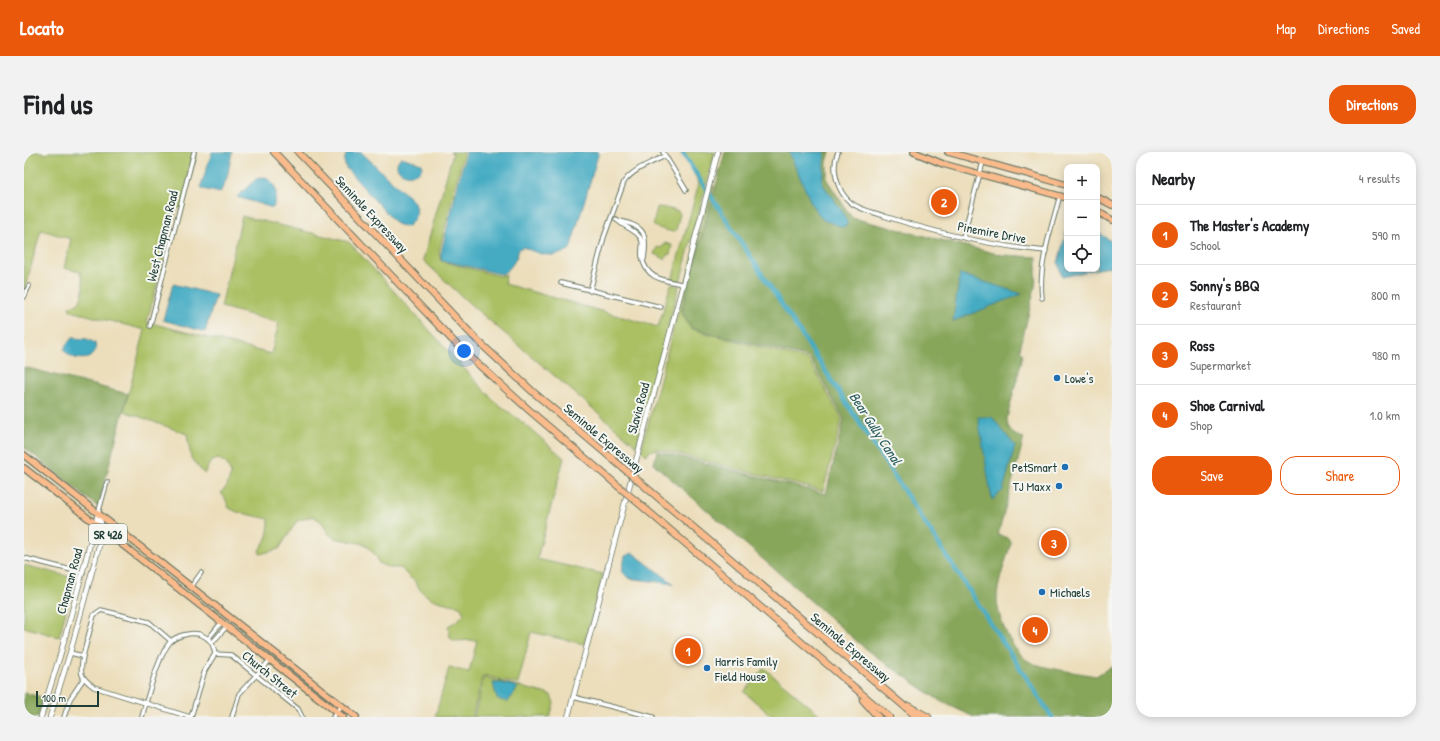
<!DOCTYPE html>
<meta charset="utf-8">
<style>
:root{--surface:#fff;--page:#f2f2f2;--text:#202124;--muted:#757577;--line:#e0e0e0;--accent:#ea580c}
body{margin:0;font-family:"Patrick Hand",sans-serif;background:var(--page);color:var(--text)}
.controls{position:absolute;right:12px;top:12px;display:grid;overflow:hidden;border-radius:8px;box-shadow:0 2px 10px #0003}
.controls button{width:36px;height:36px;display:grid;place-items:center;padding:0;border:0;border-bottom:1px solid var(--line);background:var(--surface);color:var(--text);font:20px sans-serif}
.scale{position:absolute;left:12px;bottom:10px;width:63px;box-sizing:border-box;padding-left:4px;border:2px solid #1f3d34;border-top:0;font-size:11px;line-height:14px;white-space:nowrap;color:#1f3d34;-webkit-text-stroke:3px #f6f6f2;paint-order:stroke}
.you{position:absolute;left:440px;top:199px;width:14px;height:14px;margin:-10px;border:3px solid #fff;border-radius:50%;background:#1a73e8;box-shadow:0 0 0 6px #1a73e833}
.badge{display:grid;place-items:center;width:26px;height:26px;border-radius:50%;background:var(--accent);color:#fff;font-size:13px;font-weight:700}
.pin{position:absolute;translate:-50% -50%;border:2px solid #fff;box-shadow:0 1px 4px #0006}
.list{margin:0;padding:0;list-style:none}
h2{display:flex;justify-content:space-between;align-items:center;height:52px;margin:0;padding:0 16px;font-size:17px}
h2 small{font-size:13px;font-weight:400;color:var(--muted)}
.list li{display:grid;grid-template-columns:26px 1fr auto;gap:12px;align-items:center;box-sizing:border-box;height:60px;padding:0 16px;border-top:1px solid var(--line)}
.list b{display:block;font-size:15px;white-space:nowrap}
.list p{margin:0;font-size:13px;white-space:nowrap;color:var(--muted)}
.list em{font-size:13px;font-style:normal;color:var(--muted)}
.actions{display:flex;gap:8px;padding:12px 16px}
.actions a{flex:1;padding:9px 0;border:1px solid var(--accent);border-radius:16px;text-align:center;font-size:14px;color:var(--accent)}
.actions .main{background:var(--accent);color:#fff}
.icon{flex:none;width:22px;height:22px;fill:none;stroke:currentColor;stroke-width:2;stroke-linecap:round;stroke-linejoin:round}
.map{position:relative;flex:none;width:1088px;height:565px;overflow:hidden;border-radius:16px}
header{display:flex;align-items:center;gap:24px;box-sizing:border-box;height:56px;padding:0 20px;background:var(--accent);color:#fff}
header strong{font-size:19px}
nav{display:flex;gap:22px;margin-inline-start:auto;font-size:14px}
.intro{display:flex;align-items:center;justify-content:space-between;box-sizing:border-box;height:96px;padding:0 24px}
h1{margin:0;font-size:28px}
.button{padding:10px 18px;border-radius:16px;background:var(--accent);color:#fff;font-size:14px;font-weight:700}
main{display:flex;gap:24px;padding:0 24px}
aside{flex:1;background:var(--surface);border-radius:16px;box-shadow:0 2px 10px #0003}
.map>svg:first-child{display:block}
.green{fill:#aac064;stroke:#647e4c}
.forest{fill:#87a65a;stroke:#537247}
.water{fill:#44abc3;stroke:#32747c}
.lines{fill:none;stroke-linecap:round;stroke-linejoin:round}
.canal{stroke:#44abc3;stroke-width:4.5}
.minor-casing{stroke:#677563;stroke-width:5.5}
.tertiary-casing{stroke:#677563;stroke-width:6}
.primary-casing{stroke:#677563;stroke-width:8}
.motorway-casing{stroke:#677563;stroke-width:8}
.minor{stroke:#fff;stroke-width:3.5}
.tertiary{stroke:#fff;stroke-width:4.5}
.primary{stroke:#fabb8c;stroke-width:5.5}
.motorway{stroke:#fabb8c;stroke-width:6}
.motorway-bridge-casing{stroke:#677563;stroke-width:8;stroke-linecap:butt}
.motorway-bridge{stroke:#fabb8c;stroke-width:6}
.poi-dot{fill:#1f6fb2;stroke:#f6f6f2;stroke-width:1.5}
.labels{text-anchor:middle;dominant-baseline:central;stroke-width:4;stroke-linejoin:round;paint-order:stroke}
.shield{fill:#f6f6f2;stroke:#60746d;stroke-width:1}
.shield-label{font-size:12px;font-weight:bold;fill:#1f3d34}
.street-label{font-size:13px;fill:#1f3d34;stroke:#f6f6f2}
.poi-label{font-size:13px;fill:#1f3d34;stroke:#f6f6f2;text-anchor:start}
.water-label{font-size:14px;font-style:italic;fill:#2a5e5f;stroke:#f6f6f2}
</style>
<header>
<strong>Locato</strong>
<nav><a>Map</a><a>Directions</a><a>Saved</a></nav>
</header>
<div class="intro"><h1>Find us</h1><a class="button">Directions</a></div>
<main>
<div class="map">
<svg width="1088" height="565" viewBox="0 0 1088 565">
<rect width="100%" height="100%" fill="#f6f6f2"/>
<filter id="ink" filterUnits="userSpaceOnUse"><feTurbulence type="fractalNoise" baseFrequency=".025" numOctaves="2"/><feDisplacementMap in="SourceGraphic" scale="8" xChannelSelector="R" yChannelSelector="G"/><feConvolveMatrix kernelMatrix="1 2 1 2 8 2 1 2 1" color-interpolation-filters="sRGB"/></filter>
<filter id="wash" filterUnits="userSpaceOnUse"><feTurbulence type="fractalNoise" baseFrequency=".012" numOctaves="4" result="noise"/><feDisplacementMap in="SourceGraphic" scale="16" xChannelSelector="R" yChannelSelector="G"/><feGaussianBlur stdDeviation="0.9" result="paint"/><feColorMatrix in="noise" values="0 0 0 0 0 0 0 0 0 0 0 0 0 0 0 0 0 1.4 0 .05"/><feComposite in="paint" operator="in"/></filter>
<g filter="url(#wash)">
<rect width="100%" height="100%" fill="#ecdebb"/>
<g class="green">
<path d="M0 0H18L22 2 25 0H173L158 57 153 56 123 170 247 202 255 171 197 155 218 64 325 90 469 248 497 269 540 306 513 407 579 422 560 492 507 480 494 532 459 523 448 565H411L425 516 445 520 453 488 430 489 426 485 424 474 433 469 440 462 436 454C416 450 399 448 390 428L385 425 377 416H365L355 411 352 404 341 392 310 386 304 381 298 370 289 364 273 369 255 397 236 402 235 398C243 388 245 380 245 367L213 360 205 356 201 346 197 341 203 334 207 322 203 312 195 307 187 309 180 322 167 306 163 282 100 259 121 178 47 159 45 154 54 152C61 141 60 132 56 120L40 116 47 87 17 78 0 140Z"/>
<path d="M426 0H440L415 100 417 109 476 124 482 122 481 132 634 175 647 132 655 134 613 294 446 152 399 108 429 1Z"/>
<path d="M658 0H691L656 130 648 128 675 31Z"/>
<path d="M688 32 690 34 657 160 667 177 785 208 818 267 799 339 634 297 628 298 622 303 617 298Z"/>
<path d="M636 55 654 59 656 62 652 78 649 80 631 75 629 73 633 56Z"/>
<path d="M640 91 648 93 646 102H644L641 107 630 102 633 95 638 96Z"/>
<path d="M0 413 51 426 35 485 0 475Z"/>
<path d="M740 516 795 562 792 565H749L720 540Z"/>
<path d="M460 525 527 543 530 551 526 565H450Z"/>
</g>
<g class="forest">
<path d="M701 0H806L803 10V28L828 66 978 103 1013 105 1011 135 996 197 999 203 983 266C983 278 988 283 1000 286L974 383 984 386 987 391C983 405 972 435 973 448 974 467 988 501 1006 510 1017 516 1057 521 1072 524L1088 514V565H950L916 549 844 499 630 312 633 299 802 342 820 267 786 206 667 176 658 159Z"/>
<path d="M0 215 104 242 74 355 0 295Z"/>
<path d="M0 541 18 545 21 544 14 565H0Z"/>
</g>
<g class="water">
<path d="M188 0H208L203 26 196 41 179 37 177 34Z"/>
<path d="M323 0 338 1 390 50C394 60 391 70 382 75L372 72 322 16 320 9Z"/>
<path d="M442 0H575L546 97C530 108 515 102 499 95L495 97C493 107 486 119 477 122L417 108V101Z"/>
<path d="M765 0H801L798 31 818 59 824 72 819 75 799 68 788 53Z"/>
<path d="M377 5 397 11 398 16C389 30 363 19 377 5Z"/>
<path d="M241 25C255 35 253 41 249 56L213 45 232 27Z"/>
<path d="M1043 77V117H1073V79L1088 90V114L1038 125 1034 111Z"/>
<path d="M936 122 998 142 929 169Z"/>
<path d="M149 132 192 143 181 180 139 168Z"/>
<path d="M49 186 63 187 71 191 72 198 65 206C55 208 46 206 40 198L43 191Z"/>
<path d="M954 265H968L991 294 979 338 968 348Z"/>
<path d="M609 401 650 432 604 426 598 419 601 404Z"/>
<path d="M469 531H478L494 535 484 550 473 547Z"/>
</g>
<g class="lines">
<path class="canal" d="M658 0 1028 565"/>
</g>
</g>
<g filter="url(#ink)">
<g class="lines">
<g class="minor-casing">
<g id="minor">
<path d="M639 0 662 38"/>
<path d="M814 0C807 16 813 39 826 50 835 58 850 60 860 64 913 81 967 94 1022 99"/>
<path d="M592 67C600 76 614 78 618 89 619 94 617 100 618 105 622 127 639 128 658 132"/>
<path d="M593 68C619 75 624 78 620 107"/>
<path d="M939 85 959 10"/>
<path d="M537 131 637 155"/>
<path d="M566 139 580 85 600 30C609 17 627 11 641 4"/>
<path d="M0 145 5 134"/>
<path d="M1018 146C1014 112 1028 75 1036 43"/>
<path d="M126 174 170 0"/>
<path d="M74 362 83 330"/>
<path d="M0 406 59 421"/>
<path d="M167 435 177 421"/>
<path d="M184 487 197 471"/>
<path d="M188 491 202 475"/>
<path d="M46 501 59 504 70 463 77 458 125 470 147 489"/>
<path d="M59 504C56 521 55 524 70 535L166 565"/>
<path d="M549 545 629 565"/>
<path d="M40 565 46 547 60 526"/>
<path d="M118 565C123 546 134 504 146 490 152 484 166 480 175 482 186 486 189 491 191 502L207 503 274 557 278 565"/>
<path d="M167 565 181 518 191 502"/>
<path d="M208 565 215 542 246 508"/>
<path d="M309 565 318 553"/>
</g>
</g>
<g class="tertiary-casing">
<g id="tertiary">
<path d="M17 565 37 500 74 362"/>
<path d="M26 565 46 501 79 379 75 364"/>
<path d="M544 565 694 0"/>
</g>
</g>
<g class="primary-casing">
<g id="primary">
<path d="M890 0 919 12 1043 46"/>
<path d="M924 0 1043 33"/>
<path d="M1073 45 1088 53"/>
<path d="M1073 59 1088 68"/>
<path d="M0 303 332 565"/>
<path d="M0 316 319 565"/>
</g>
</g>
<g class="motorway-casing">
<g id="motorway">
<path d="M250 0 434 194 505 258 594 334"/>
<path d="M274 0 453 188 508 239 599 316"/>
<path d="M617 331 893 565"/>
<path d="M612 349 865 565"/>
<path d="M839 548 854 565"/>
<path d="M884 554 904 565"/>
</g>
</g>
<use href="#minor" class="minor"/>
<use href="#tertiary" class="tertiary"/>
<use href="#primary" class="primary"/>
<use href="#motorway" class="motorway"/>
<g class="motorway-bridge-casing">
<g id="motorway-bridge">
<path d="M599 316 617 331"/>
<path d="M594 334 612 349"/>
</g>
</g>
<use href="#motorway-bridge" class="motorway-bridge"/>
</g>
</g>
<g class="poi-dot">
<circle cx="1033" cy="226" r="4"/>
<circle cx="1041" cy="315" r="4"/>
<circle cx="1035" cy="334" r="4"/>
<circle cx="1018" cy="440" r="4"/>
<circle cx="683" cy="516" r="4"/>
</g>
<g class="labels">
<rect class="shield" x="65" y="372" width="38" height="20" rx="3"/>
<g class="shield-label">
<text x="84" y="382">SR 426</text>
</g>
<g class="street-label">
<text transform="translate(348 62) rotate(47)">Seminole Expressway</text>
<text transform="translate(968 80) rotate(11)">Pinemire Drive</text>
<text transform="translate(138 84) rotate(-76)">West Chapman Road</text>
<text transform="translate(614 256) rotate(-75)">Slavia Road</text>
<text transform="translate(580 286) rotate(40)">Seminole Expressway</text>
<text transform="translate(45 429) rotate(-75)">Chapman Road</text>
<text transform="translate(827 495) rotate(40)">Seminole Expressway</text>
<text transform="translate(246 522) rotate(39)">Church Street</text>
</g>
<g class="poi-label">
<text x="1041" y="226">Lowe's</text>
<text x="1033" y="315" text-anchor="end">PetSmart</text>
<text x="1027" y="334" text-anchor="end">TJ Maxx</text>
<text x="1026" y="440">Michaels</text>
<text x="691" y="509">Harris Family<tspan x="691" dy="15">Field House</tspan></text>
</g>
<g class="water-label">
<text transform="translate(852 276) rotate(57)">Bear Gully Canal</text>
</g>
</g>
</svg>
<div class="controls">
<button>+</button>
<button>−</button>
<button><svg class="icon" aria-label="locate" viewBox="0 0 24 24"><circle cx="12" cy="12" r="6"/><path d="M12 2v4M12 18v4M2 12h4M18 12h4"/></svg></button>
</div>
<div class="scale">100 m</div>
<div class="you"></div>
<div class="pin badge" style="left:664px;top:499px">1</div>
<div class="pin badge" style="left:920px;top:50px">2</div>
<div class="pin badge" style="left:1030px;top:391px">3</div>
<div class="pin badge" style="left:1011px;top:478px">4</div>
</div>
<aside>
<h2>Nearby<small>4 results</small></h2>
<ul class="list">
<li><span class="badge">1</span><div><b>The Master's Academy</b><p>School</p></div><em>590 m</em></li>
<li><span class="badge">2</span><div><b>Sonny's BBQ</b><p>Restaurant</p></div><em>800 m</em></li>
<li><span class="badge">3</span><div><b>Ross</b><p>Supermarket</p></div><em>980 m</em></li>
<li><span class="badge">4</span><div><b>Shoe Carnival</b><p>Shop</p></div><em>1.0 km</em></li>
</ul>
<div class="actions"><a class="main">Save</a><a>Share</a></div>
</aside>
</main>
